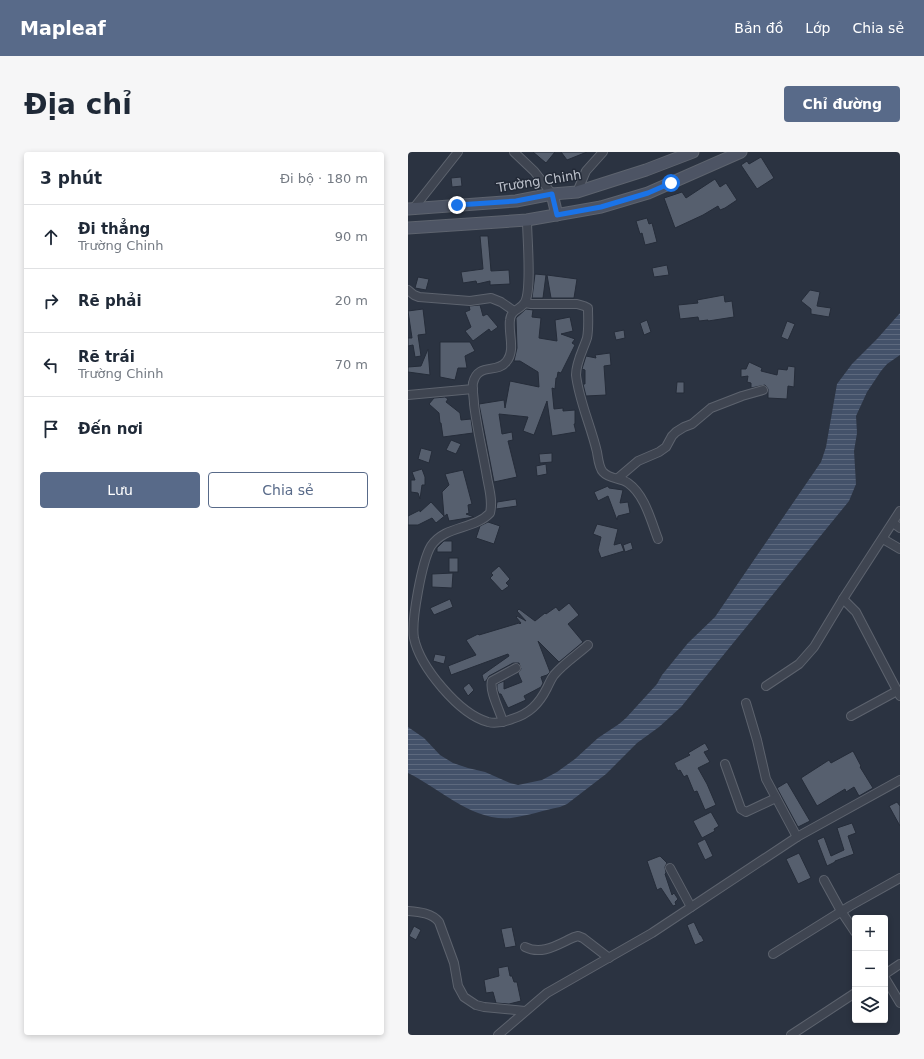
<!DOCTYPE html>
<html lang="vi">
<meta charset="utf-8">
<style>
:root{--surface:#fff;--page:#f6f6f7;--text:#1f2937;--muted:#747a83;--line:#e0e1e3;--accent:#586a89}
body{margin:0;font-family:"DejaVu Sans",sans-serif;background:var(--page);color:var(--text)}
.controls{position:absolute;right:12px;bottom:12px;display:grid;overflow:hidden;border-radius:4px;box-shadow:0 2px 6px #0003}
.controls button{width:36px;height:36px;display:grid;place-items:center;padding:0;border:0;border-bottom:1px solid var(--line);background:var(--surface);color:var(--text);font:20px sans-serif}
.stop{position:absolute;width:12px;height:12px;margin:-9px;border:3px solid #1a73e8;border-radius:50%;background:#fff}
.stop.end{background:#1a73e8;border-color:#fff;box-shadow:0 1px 4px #0008}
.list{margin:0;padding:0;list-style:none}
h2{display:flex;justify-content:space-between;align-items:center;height:52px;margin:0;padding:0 16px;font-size:17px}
h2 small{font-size:13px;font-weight:400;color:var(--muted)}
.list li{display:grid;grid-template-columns:26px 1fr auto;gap:12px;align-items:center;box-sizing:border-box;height:64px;padding:0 16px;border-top:1px solid var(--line)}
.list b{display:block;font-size:15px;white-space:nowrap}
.list p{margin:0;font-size:13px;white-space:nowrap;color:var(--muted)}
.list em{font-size:13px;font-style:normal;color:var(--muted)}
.actions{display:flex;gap:8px;padding:12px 16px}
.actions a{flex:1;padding:9px 0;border:1px solid var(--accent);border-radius:4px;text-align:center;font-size:14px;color:var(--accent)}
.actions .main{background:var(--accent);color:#fff}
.icon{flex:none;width:22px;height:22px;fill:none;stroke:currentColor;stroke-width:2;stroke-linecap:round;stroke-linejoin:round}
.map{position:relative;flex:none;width:492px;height:883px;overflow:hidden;border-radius:4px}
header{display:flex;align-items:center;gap:24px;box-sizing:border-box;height:56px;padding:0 20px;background:var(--accent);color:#fff}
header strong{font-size:19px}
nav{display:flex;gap:22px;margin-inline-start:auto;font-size:14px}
.intro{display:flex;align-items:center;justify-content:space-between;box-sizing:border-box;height:96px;padding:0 24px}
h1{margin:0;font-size:28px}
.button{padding:10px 18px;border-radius:4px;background:var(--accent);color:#fff;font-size:14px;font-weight:700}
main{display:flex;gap:24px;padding:0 24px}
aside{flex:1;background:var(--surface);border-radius:4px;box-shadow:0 2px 6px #0003}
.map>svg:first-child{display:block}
.water{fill:url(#water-rules)}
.building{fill:#565f6e;stroke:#252c39}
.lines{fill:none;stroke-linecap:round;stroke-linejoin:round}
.street-casing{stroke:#5d636e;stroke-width:10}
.secondary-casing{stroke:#5d636e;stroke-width:13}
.street{stroke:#3f4551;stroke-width:8}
.secondary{stroke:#4d5464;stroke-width:11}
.route{stroke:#1a73e8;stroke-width:5}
.labels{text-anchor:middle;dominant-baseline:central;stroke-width:3;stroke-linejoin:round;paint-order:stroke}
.street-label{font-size:13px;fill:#bcc1cb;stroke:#232a37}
</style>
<header>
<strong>Mapleaf</strong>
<nav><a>Bản đồ</a><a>Lớp</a><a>Chia sẻ</a></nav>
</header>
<div class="intro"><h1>Địa chỉ</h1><a class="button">Chỉ đường</a></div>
<main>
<aside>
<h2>3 phút<small>Đi bộ · 180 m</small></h2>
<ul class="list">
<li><svg class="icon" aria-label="ahead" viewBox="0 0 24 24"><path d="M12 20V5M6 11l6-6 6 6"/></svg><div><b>Đi thẳng</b><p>Trường Chinh</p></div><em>90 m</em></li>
<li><svg class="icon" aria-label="right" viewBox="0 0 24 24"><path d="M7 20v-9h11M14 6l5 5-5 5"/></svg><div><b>Rẽ phải</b></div><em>20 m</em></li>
<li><svg class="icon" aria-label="left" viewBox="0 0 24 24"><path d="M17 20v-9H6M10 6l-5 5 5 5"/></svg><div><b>Rẽ trái</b><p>Trường Chinh</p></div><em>70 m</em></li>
<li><svg class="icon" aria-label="arrive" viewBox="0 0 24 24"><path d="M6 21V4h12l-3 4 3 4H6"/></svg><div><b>Đến nơi</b></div></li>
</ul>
<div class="actions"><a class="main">Lưu</a><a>Chia sẻ</a></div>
</aside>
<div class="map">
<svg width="492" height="883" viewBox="0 0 492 883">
<defs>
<pattern id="water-rules" width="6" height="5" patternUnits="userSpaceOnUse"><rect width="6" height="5" fill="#44526a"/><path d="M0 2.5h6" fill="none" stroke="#5d697e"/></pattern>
</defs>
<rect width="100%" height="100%" fill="#2b3341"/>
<path class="water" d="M492 161V203L479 212 473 219 459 240 448 264 449 281 446 299 448 332 441 349 273 555 251 575 229 591 198 622 159 652 152 655C136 658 119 664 103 666 65 670 31 636 0 621V575L16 586 32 603 45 611 60 616 77 620 102 631 110 633 134 628 149 620 167 607 190 586 211 572 218 566 249 532 254 523 280 491 307 465 413 310 418 295 429 232 444 212 469 187Z"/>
<g class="building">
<path d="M125 0H147L138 11Z"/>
<path d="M153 0H179L159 8Z"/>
<path d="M353 5 366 26 349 37 333 13 339 9 341 12Z"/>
<path d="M53 25 54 34 44 35 43 26Z"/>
<path d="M307 27 312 35 318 31 329 48 317 56 312 58 310 54 295 63 267 76 256 46 274 40 278 46Z"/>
<path d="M239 66 241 72 244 71 249 90 237 93 234 81 232 82 228 69Z"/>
<path d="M72 84H80L83 119 101 118 102 132 82 133V129L69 132 68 129 55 131 53 120 75 117Z"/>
<path d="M259 113 261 123 246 125 244 116Z"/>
<path d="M127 122 138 123 135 146H124Z"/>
<path d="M139 123 169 127 166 146H143Z"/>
<path d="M10 125 21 127 18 138 7 136Z"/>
<path d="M402 138 412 140 409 154 423 156 421 165 403 162V157L393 149Z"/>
<path d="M316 143 317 150 324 149 326 165 300 169V168L291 169 290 165 272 167 270 153 290 151 289 148Z"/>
<path d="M72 153 75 164 79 162 90 175 83 180 81 177 65 189 57 179 63 175 57 160 62 158 61 154Z"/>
<path d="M15 157 18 182 10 183 13 204 7 205 5 193 0 194V186H4L0 159Z"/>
<path d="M118 157 125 158 124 165 133 166 131 186 149 189 147 168 162 165 165 179 153 182 167 187 164 191 167 193 153 221 150 220 149 226H148L147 237 144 236 146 257 155 256V259L167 258V272H166L168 280 144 284 139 249 126 283 115 279 120 265 91 262 94 282 104 280 105 288 100 289 109 325 86 330 71 252 96 248 97 256 102 229 131 235 130 220 112 209H106L109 196 108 166Z"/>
<path d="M239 168 243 180 236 183 232 171Z"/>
<path d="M379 169 387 172 380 188 373 185Z"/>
<path d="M216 178 217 186 208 188 206 180Z"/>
<path d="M32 190H62L67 199 57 204 59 216H50L47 228 32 225Z"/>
<path d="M20 197 22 223 0 220V215L13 214Z"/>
<path d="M202 201 203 213 196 214 198 243 178 244 175 232H177V218L174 217 178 204 188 206 187 203Z"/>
<path d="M341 210 354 216 353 219 369 223 370 217 379 218 380 214 387 215 386 235 380 234 379 247 360 246V237L357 233 343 236V231L339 230 340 224 333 225V217H338Z"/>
<path d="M269 230H276V241H268Z"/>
<path d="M37 245 40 247 38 250 52 261 53 268 63 267 65 281 35 285 33 271H32L31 261 21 252 26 246Z"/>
<path d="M43 288 53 292 48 302 38 298Z"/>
<path d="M13 296 24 299 21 311 10 307Z"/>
<path d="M144 301V310L132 311 131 302Z"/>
<path d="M138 312 139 322 129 324 128 314Z"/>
<path d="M14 317 17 325V333H14L12 347 10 341 3 340V328H7L4 320Z"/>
<path d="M55 318 64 352 60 353 61 361 58 362 66 365 41 369 39 362 28 371 24 366 10 373H0V364L12 358V360L23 350 36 364 34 340 41 333 37 322Z"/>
<path d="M200 334 201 336 215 338 212 351 220 350 222 361 210 364 209 368 200 344 190 349 186 340Z"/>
<path d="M108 347 109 354 88 357 89 350Z"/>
<path d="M80 370 92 374 86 392 68 386 72 374Z"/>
<path d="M189 372 210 377 206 393 213 391 216 399 193 406 190 398 193 385 185 382Z"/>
<path d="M36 389H44V400H29V396Z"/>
<path d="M223 390 225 397 217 400 215 393Z"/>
<rect x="41" y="406" width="9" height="14"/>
<path d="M91 414 102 427 98 431 101 434 94 439 82 426 85 423 83 421Z"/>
<path d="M45 421 44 436 24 435V422Z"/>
<path d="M42 447 45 455 26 463 22 456Z"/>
<path d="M161 451 171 463 160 472 175 490 151 510 130 489 142 520 139 523 133 525 135 531 133 535 116 544 118 548 100 556 93 542H91L89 537V532L96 529V537L114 530 110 521 113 517 111 511H105L81 524 78 529 76 530 74 523 101 504 100 502 43 523 40 514 68 503 58 488 70 482 71 483 111 471 112 472 113 471 108 465 109 464 118 469 109 459 111 457 127 469 137 461 138 462 148 455 151 459Z"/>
<path d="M27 502 38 504 36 512 25 509Z"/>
<path d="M61 531 66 538 60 544 55 536Z"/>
<path d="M297 591 301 598 296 600 302 610 290 616 299 632 308 653 297 658 289 639 286 640 279 623 276 625 272 618 270 619 266 611 282 603 280 601Z"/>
<path d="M445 599 453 614 452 615 465 636 451 644 446 635 438 640 437 637 409 654 393 626 421 608 423 611Z"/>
<path d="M379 630 402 669 390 675 369 636Z"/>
<path d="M489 650 492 654V674L481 654Z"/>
<path d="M303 660 311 674 306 677 307 679 294 686 285 669Z"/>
<path d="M444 671 448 681 440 684 446 702 427 709V710L419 714 409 688 416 685 423 704 436 698 429 676Z"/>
<path d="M297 687 305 704 297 708 289 691Z"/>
<path d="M391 701 403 726 390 732 378 707Z"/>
<path d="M252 704 259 711 257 715 258 721 257 722 264 743 266 741 270 747 267 750 268 753 265 754 253 736 249 738 239 709Z"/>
<path d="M286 770 292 783H293L296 789 287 793 279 773Z"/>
<path d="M6 774 13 778 8 788 1 784Z"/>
<path d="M104 775 108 794 97 796 93 777Z"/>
<path d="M100 814 102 824H104L106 830H109L113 849 101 852 88 851 85 840 78 841 76 828 91 824 90 816Z"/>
</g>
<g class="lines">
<g class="street-casing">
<g id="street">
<path d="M106 0 126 19 144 42"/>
<path d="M169 40 178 19 195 0"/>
<path d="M5 57 50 0"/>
<path d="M119 68C119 85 124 137 117 150 113 158 103 157 102 168 100 181 108 199 98 210 89 222 70 210 65 231 64 238 66 246 66 252 69 277 75 301 79 325 81 337 85 348 82 361 66 378 37 373 23 394 14 409 3 469 6 486 12 515 51 562 80 570 88 572 96 570 104 567 121 562 131 552 139 536 141 532 143 527 146 523 156 511 169 503 180 493"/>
<path d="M0 138 6 143 11 145 62 149 83 146 93 150 106 159"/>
<path d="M117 151 123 152H169L176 154 180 156C180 166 181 176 179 186 175 198 168 210 168 223 171 249 183 274 189 300 190 306 191 316 195 320 201 327 213 326 220 331 237 343 243 369 250 387"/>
<path d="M0 243 65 237"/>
<path d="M210 326 230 309 251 300 258 295 264 284 268 280 276 275 284 272 303 256 334 244 355 238"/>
<path d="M485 371 492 376"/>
<path d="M475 387 492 397"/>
<path d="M435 447 448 460 492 544"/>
<path d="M358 534 391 512 406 495 435 447 492 359"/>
<path d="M338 551 349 588 358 627 389 685"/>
<path d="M443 564 489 539"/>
<path d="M95 570C92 559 81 539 84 529L108 516"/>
<path d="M317 612 333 657 338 660 368 646"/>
<path d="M262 716 283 755"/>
<path d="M416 728 433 759 447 780"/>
<path d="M0 759C12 760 24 761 31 770L46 811 50 834 56 845 68 853 76 855 117 859"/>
<path d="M117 795C131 802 144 796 158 789 162 787 165 785 170 784L175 786 201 806"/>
<path d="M365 802 442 754 492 726"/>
<path d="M477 822 492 812"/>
<path d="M477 826 492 851"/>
<path d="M90 883 139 841 244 781 389 685 492 628"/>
<path d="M383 883 447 841"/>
</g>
</g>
<g class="secondary-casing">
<g id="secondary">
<path d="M144 42 149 63"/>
<path d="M0 57 108 49 144 42 169 40 238 18 285 0"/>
<path d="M0 76 119 68 193 55 240 41 333 0"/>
</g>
</g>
<use href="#street" class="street"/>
<use href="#secondary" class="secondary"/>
</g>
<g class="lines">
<path class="route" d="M49 53 108 49 144 42 149 63 193 55 240 41 263 31"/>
</g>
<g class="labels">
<g class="street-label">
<text transform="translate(131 29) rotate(-9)">Trường Chinh</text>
</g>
</g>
</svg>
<div class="controls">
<button>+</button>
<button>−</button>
<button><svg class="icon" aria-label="layers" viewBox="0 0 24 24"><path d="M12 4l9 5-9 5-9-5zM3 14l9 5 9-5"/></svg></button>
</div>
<div class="stop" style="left:263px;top:31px"></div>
<div class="stop end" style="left:49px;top:53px"></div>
</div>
</main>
